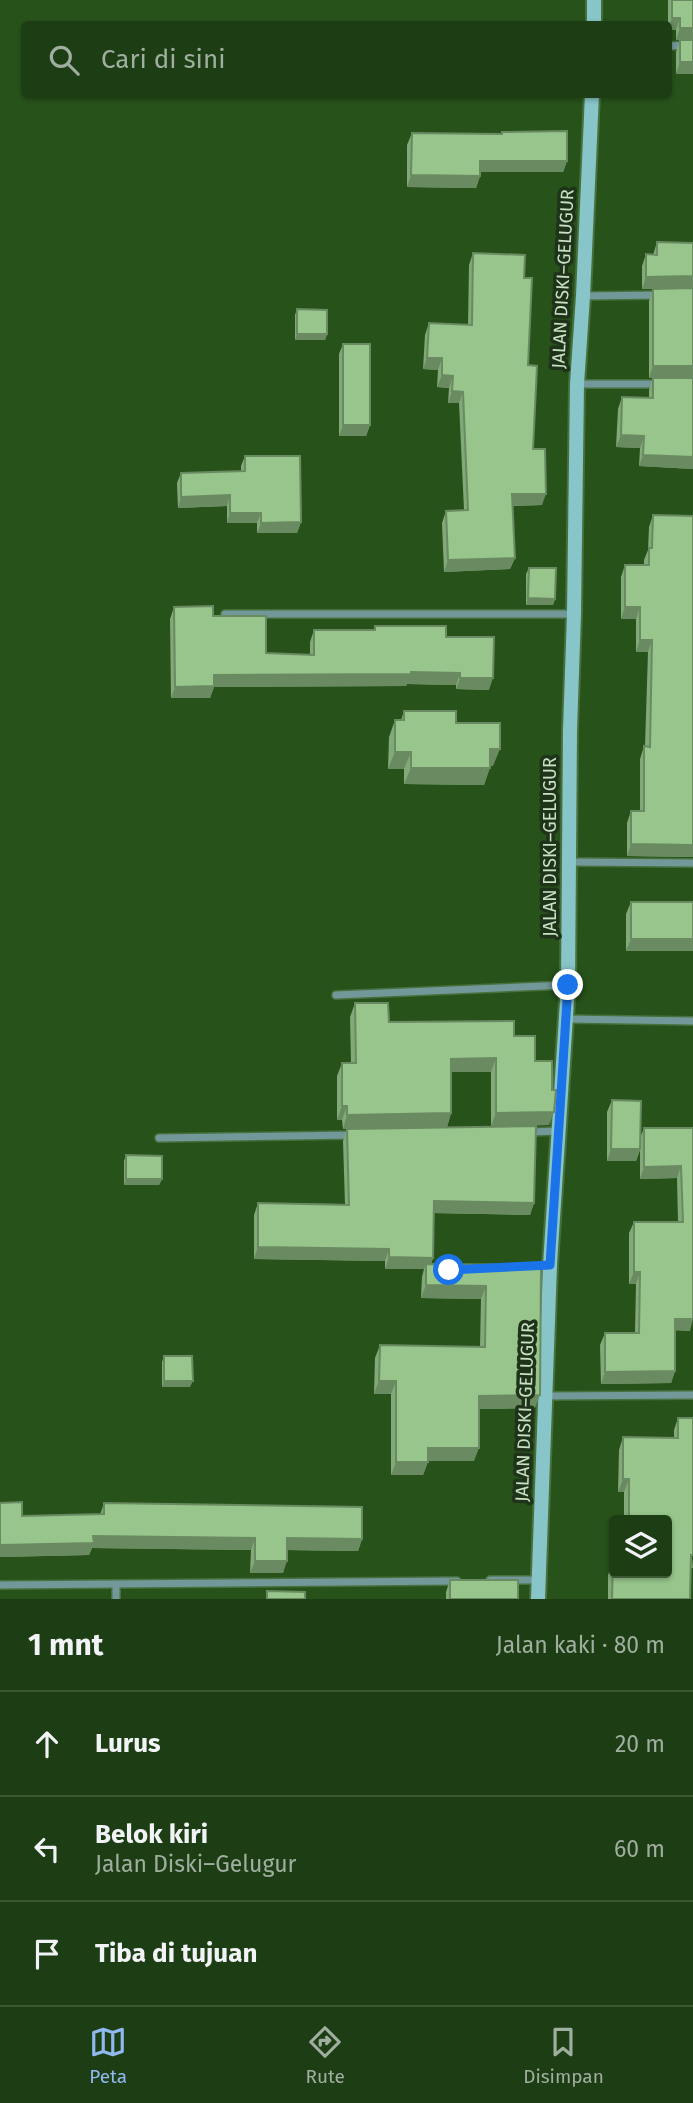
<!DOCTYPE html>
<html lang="id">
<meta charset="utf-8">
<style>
:root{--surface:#1d3e14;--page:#2a4922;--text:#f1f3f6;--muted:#a0aea0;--line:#3b5734;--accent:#90b9f0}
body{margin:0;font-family:"Fira Sans",sans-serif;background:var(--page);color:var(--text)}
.controls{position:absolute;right:21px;bottom:21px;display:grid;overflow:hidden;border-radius:7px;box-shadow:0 2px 5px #0004}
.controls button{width:63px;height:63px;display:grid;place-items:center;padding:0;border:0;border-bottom:2px solid var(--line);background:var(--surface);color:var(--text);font:35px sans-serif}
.stop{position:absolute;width:21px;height:21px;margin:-16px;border:5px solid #1a73e8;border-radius:50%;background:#fff}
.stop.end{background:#1a73e8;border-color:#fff;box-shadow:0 2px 7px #0008}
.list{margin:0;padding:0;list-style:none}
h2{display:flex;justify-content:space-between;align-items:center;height:91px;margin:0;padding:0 28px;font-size:30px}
h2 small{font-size:23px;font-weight:400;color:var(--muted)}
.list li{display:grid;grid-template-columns:46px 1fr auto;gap:21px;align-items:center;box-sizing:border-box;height:105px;padding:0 28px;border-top:2px solid var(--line)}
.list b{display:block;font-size:26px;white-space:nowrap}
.list p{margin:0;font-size:23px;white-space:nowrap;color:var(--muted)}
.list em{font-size:23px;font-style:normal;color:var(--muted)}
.icon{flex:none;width:38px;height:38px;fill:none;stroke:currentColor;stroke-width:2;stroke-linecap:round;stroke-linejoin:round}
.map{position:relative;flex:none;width:693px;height:1599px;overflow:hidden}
.search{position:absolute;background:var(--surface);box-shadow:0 2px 5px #0004;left:21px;right:21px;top:21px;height:77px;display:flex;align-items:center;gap:18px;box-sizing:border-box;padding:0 24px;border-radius:7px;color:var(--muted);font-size:26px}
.sheet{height:406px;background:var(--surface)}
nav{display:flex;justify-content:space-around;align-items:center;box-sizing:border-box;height:98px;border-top:2px solid var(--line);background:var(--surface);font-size:19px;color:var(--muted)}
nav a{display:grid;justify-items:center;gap:4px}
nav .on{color:var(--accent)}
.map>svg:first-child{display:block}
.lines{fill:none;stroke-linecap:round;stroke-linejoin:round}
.street-casing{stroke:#47703d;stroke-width:10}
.secondary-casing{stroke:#47703d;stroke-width:18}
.street{stroke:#72989a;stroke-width:7}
.secondary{stroke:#87c5c8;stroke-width:14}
.wall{fill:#82a978}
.shaded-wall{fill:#6a8a61}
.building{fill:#97c58b;stroke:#6a8a61;stroke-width:2}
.route{stroke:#1a73e8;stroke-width:9}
.labels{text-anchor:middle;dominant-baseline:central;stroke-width:7;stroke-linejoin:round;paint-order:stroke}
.street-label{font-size:18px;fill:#c9e2c3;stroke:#1f331b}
</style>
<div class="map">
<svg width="693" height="1599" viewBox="0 0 693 1599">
<rect width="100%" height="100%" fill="#27531b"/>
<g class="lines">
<g class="street-casing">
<g id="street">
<path d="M668 46 693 45"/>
<path d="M583 296 660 295"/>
<path d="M577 384H660"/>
<path d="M225 614H574"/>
<path d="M570 862 693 863"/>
<path d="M336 995 568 985"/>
<path d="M565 1019 693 1021"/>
<path d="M530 1132 557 1131"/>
<path d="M159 1138 354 1135"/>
<path d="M546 1396 693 1395"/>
<path d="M490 1580H538"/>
<path d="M0 1585 457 1581"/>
<path d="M116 1599V1585"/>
</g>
</g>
<g class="secondary-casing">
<g id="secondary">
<path d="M594 24V0"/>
<path d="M538 1599 550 1265 568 985 570 730 574 614 577 384 583 296 592 94"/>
</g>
</g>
<use href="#street" class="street"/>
<use href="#secondary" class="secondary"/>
</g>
<g class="wall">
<path d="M668 0H693V39L676 40V30H668Z"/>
<path d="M680 40H693L676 74V52Z"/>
<path d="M502 132 567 161 563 172H480V176L476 188 407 187V145L412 133 501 134Z"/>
<path d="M657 242 693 243V288L642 289V266L646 254 653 255Z"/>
<path d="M473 253 524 278 528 365 533 449 542 505 513 506 515 558 510 569 444 572 442 523 446 511 464 510 459 403H448L449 388 437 387 438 370 423 369 425 335 429 323 468 325 469 265Z"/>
<path d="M653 289 693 378H649V301Z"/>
<path d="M297 309 327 334 325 340H295V315Z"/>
<path d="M343 344 370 425 366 436H339V354Z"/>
<path d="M653 378H693V469L639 466 640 448 616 447 618 409 622 397 649 398V390Z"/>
<path d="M245 456 301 522 297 533H257V523H227V506L178 508 177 483 181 473 241 472V466Z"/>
<path d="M653 515 693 857 627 856V823L631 811H640V759L644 746H645L648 652H636V619H621V577L625 565H644V560L648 550 649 527Z"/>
<path d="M529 568 555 599 553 605H526V574Z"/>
<path d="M174 607 213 616 266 653 310 655V642L314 630H374L375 626 446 637 489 690 456 689V685L407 684 406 686 214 687 210 698H171L170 619Z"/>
<path d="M404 711 456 723 493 766H490L484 785 404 784V769H388L389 737 395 720H401Z"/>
<path d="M631 902H693V951H626V914Z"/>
<path d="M355 1003 389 1022 514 1036 535 1061 549 1125 491 1126V1072H451V1113L447 1127 343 1129 342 1120H337V1076L342 1063H351L350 1017Z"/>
<path d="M612 1100 640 1138 644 1128H693L690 1331 675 1330V1371L671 1383 601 1384 600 1345 605 1333H635L636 1284H629V1233L634 1222H678L677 1178 640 1179V1150L636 1161H607V1112Z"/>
<path d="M347 1129 534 1203 530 1215 434 1213 433 1258 431 1264 541 1265 535 1408 479 1409 474 1461H428L423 1475H391V1394H374L375 1358 380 1345 480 1347 481 1299 421 1298 422 1277 424 1269H385V1261L254 1259V1215L258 1203 345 1204 343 1141Z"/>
<path d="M126 1155 162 1179 159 1185H124V1161Z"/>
<path d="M164 1356 190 1387H162V1362Z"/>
<path d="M678 1418 693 1568H691L690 1599H608V1575L613 1562 667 1573V1520H624V1492H618L619 1450 623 1437 674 1438V1430Z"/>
<path d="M0 1503 22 1516 100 1515 104 1503 362 1539 358 1551 287 1550 283 1573H250L251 1550 92 1548 89 1555 0 1557Z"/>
<path d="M450 1580 518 1599H446V1592Z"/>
</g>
<g class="shaded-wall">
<path d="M672 18H680L676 30H668Z"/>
<path d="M680 28H693V39L676 40Z"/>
<path d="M680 62H693V74H676Z"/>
<path d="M480 161H567L563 172H476Z"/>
<path d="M411 175 480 176 476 188 407 187Z"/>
<path d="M693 276V288L642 289 646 277Z"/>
<path d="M297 334H327L325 340H295Z"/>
<path d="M427 358H442L438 370 423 369Z"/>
<path d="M653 366H693V378H649Z"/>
<path d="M442 375 453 376 449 388 437 387Z"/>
<path d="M452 391 463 392 459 403H448Z"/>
<path d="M343 425H370L366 436H339Z"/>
<path d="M621 435 644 436 640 448 616 447Z"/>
<path d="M643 455 693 457V469L639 466Z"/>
<path d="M512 494H546L542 505 508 506Z"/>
<path d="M230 495 227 506 178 508 181 497Z"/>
<path d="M230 513H261L257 523H227Z"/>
<path d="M301 522 297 533H257L261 523Z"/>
<path d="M515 558 510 569 444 572 448 560Z"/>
<path d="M528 598 555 599 553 605H526Z"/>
<path d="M625 607H640L636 619H621Z"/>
<path d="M640 640H652L648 652H636Z"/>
<path d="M411 672 460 673 456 685 407 684 406 686 214 687 210 698H171L175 687 214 675Z"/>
<path d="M460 678H493L489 690 456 689Z"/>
<path d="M490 749H500L493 766H484Z"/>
<path d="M395 752H411L404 769H388Z"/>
<path d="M411 768H490L484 785 404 784Z"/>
<path d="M631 844 693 845V857L627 856Z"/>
<path d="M631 939H693V951H626Z"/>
<path d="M496 1058 491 1072H447L451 1059Z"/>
<path d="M342 1106H347L342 1120H337Z"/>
<path d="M554 1112 549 1125 491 1126 496 1113Z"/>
<path d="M451 1113 447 1127 343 1129 347 1115Z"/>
<path d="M611 1149H640L636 1161H607Z"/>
<path d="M681 1166 677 1178 640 1179 644 1167Z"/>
<path d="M126 1179H162L159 1185H124Z"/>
<path d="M434 1201 534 1203 530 1215 430 1213Z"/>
<path d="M258 1247 389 1249 385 1261 254 1259Z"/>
<path d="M389 1257 433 1258 429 1270 426 1264 424 1269H385Z"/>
<path d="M634 1272H640L636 1284H629Z"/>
<path d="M426 1285 486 1286 481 1299 421 1298Z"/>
<path d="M675 1319H693L690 1331 670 1330Z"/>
<path d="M675 1371 671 1383 601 1384 605 1372Z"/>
<path d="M164 1381H193L190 1387H162Z"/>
<path d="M379 1381H396L391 1394H374Z"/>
<path d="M540 1395 535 1408 474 1409 479 1396Z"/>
<path d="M428 1448H479L474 1461H423Z"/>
<path d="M396 1462H428L423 1475H391Z"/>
<path d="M623 1479H629L624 1492H618Z"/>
<path d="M93 1536 255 1538 251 1550 92 1548 89 1555 0 1557V1545Z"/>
<path d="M287 1538 362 1539 358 1551 283 1550Z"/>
<path d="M255 1561H287L283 1573H250Z"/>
</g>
<g class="building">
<path d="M672 0H693V28H680V18H672Z"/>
<rect x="680" y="40" width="13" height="22"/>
<path d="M567 131V161H480V176L411 175 412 133 502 134V132Z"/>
<path d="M657 242 693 243V276L646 277V254L657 255Z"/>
<path d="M473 253 525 255 524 278H532L528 365 537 366 533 449H545L546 494H512L515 558 448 560 446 511 468 510 463 392 452 391 453 376 442 375V358H427L429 323 472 325Z"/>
<path d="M693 288V366H653V289Z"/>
<path d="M297 309 327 310V334H297Z"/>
<rect x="343" y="344" width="27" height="81"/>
<path d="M653 378H693V457L643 455 644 436 621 435 622 397 653 398Z"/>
<path d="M245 456H300L301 522 261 523V513H230V495L181 497V473L245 471Z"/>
<path d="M653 515 693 516V845L631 844V811H644V746L650 747 652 640H640V607H625V565H649V548H652Z"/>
<path d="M529 568H556L555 599 528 598Z"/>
<path d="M213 606V616H266V653L314 655V630H375V626H446V637H494L493 678H460V673L411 672V674L214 675V686L175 687 174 607Z"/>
<path d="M404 711H456V723H500V749H490V768H411V752H395V720H404Z"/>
<rect x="631" y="902" width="62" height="37"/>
<path d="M355 1003H388L389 1022 514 1021V1036H535V1061H552V1090H556L554 1112 496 1113V1058L451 1059V1113L347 1115V1106H342V1063H356Z"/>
<path d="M612 1100 641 1101 640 1149H611Z"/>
<path d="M536 1126 534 1203 434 1201 433 1258 389 1257V1249L258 1247V1203L349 1205 347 1129Z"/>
<path d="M644 1128H693V1319H675V1371L605 1372V1333H639L640 1272H634V1222H683L681 1166 644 1167Z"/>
<path d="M126 1155 162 1156V1179H126Z"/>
<path d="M426 1264 541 1265 540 1395 479 1396V1448H428V1462H396V1381H379L380 1345 485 1347 486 1286 426 1285Z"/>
<path d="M164 1356H192L193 1381H164Z"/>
<path d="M678 1418H693V1555H691L690 1599H612L613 1562H614V1573H667V1520H629V1479H623V1437L678 1438Z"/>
<path d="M22 1502V1516L104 1514V1503L362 1507V1539L287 1538V1561H255V1538L93 1536 94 1543 0 1545V1503Z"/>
<rect x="450" y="1580" width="68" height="19"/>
<path d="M267 1591 305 1592V1599H267Z"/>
</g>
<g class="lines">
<path class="route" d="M449 1270 550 1265 568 985"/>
</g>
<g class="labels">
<g class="street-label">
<text transform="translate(563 279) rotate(-87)">JALAN DISKI–GELUGUR</text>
<text transform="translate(550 847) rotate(-90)">JALAN DISKI–GELUGUR</text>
<text transform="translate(525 1412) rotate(-88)">JALAN DISKI–GELUGUR</text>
</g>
</g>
</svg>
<div class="controls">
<button><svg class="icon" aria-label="layers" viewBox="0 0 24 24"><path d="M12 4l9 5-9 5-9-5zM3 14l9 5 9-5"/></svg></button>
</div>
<div class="stop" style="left:449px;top:1270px"></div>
<div class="stop end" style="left:568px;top:985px"></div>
<div class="search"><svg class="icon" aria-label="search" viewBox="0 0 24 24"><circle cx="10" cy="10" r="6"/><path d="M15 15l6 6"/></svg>Cari di sini</div>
</div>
<section class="sheet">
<h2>1 mnt<small>Jalan kaki · 80 m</small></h2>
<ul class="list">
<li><svg class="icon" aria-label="ahead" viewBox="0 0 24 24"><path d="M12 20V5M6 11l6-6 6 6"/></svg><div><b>Lurus</b></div><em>20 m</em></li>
<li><svg class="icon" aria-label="left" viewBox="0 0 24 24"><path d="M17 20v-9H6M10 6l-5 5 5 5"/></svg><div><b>Belok kiri</b><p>Jalan Diski–Gelugur</p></div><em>60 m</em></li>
<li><svg class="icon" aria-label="arrive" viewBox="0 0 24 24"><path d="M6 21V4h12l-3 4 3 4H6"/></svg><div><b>Tiba di tujuan</b></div></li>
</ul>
</section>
<nav>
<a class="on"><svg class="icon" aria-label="map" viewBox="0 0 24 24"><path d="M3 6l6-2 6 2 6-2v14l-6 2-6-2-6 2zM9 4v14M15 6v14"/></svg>Peta</a>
<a><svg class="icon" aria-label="directions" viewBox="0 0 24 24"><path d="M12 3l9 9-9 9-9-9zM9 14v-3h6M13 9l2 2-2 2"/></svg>Rute</a>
<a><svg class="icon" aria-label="saved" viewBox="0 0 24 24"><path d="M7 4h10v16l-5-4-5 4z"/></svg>Disimpan</a>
</nav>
